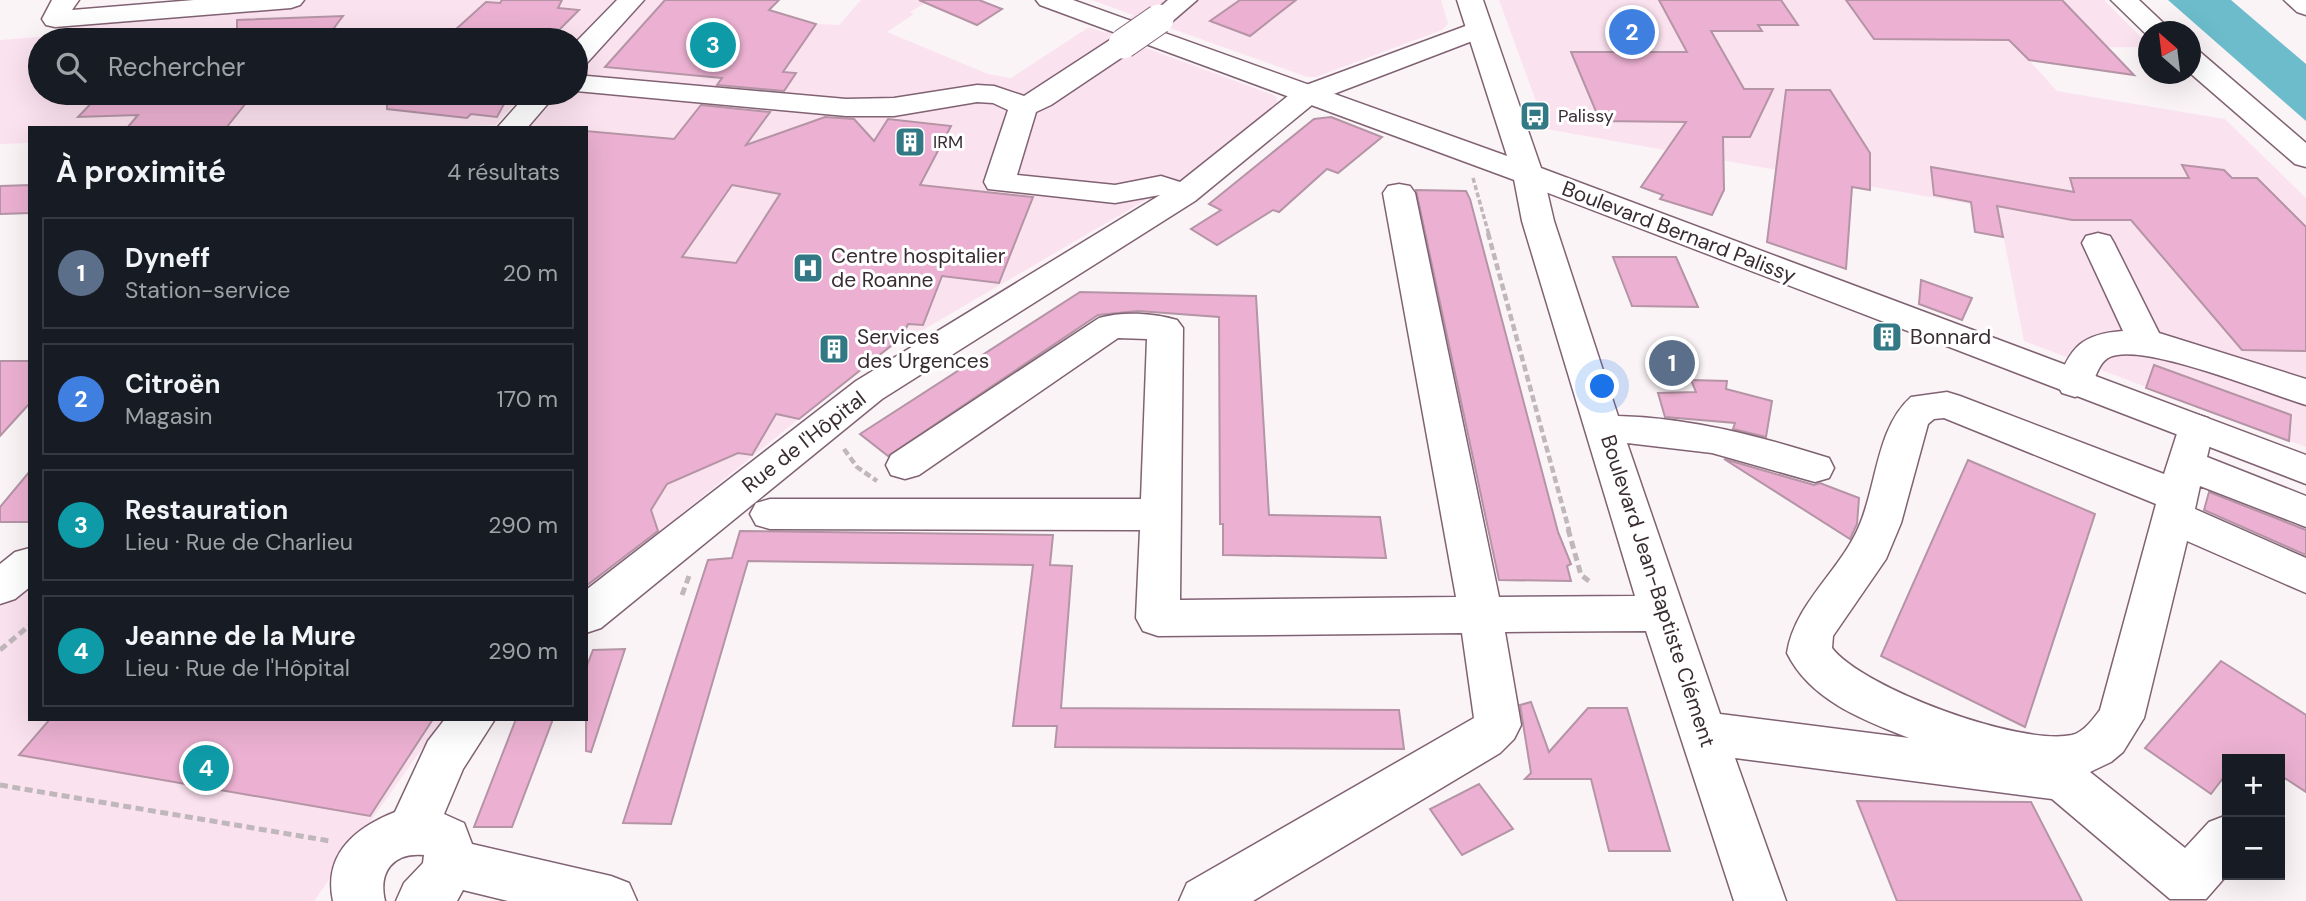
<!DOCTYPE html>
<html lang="fr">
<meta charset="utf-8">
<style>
:root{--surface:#171b24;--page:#242831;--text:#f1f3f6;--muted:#9ea1a6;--line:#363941;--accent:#db2777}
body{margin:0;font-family:"DM Sans",sans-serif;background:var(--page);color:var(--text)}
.controls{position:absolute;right:21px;bottom:21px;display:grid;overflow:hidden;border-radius:0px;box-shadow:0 7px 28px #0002}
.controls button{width:63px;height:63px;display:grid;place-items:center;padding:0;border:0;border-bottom:2px solid var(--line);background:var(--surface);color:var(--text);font:35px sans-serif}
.compass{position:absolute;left:2138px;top:21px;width:63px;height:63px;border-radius:50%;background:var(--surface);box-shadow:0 7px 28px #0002;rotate:332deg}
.you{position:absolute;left:1603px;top:387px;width:24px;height:24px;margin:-18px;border:5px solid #fff;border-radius:50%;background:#1a73e8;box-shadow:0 0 0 10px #1a73e833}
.badge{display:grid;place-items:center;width:46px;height:46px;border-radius:50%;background:var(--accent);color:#fff;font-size:23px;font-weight:700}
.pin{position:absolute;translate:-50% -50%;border:4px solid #fff;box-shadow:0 2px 7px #0006}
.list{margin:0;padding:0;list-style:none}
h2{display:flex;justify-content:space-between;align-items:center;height:91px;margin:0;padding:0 28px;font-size:30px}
h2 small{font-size:23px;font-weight:400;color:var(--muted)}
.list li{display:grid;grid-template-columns:46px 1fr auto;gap:21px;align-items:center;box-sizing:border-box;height:112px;margin:0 14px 14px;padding:0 14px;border:2px solid var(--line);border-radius:0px}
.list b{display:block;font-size:26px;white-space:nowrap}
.list p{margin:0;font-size:23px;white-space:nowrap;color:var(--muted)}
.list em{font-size:23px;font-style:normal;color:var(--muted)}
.icon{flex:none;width:38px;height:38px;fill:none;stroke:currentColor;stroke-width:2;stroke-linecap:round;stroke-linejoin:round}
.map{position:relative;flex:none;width:2306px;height:901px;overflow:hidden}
.search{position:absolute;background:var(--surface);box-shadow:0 7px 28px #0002;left:28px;top:28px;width:560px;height:77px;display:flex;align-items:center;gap:18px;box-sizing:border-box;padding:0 24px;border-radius:38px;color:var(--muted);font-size:26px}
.panel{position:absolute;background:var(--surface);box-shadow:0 7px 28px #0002;left:28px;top:126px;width:560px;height:595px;border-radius:0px}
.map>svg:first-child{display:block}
.built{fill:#fbe2ef}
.water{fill:#6cbccb}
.building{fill:#ecb1d2;stroke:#b494a5;stroke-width:2;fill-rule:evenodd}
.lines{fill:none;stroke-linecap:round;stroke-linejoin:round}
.minor-casing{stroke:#806273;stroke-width:3}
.major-casing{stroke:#806273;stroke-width:3}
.path-far2{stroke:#c0b7bb;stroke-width:3.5;stroke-dasharray:5 2.5;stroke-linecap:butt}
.path-far1{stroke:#c0b7bb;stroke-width:4.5;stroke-dasharray:7 3.5;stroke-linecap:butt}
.path{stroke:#c0b7bb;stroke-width:5;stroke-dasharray:8 4.5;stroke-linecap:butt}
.minor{fill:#fff;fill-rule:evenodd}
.major{fill:#fff;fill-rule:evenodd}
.minor-bridge-casing{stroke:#806273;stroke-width:31;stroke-linecap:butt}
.minor-bridge{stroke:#fff;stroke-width:29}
.labels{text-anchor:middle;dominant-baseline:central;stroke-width:6;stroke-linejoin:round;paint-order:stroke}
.far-poi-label{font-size:18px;fill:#392c33;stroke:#fff;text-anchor:start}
.street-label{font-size:21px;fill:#392c33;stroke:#fff}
.poi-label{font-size:21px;fill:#392c33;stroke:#fff;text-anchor:start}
</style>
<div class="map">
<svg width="2306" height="901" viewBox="0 0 2306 901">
<rect width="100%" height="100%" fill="#fbf4f7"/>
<g class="built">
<path d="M230 0H614L576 40H40V93H525L495 125 415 128H30V143L0 144V40L50 36 69 13Z"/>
<path d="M646 0H779L770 10 816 24 839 25 861 0H931L910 12 914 14 887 32 988 74 1011 78 1089 27 1105 33 1133 15 1092 0H1441L1448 24 1442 30 1316 77H1307L1164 26 1138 45 1276 96 1279 106 1187 176 873 359 586 591V128H529L561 93H576V77Z"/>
<path d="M1499 0H2104L2148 44V47L2018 48 2057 91 2225 119 2306 198V447L2024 341 1998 209 1546 129Z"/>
<path d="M30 583V719H443L314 901H0V607Z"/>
</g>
<path class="water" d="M2168 0H2231L2306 64V121Z"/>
<g class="building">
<path d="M502 0H562L558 8 579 10 549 40H444L486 2 500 3Z"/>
<path d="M665 0H779L769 10 816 24 783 72 796 73 784 91 717 85 722 78 605 67Z"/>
<path d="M919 0H979L1002 9 977 25Z"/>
<path d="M1240 0H1296L1250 36 1210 21Z"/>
<path d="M1659 0H1781L1798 25H1758L1762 31H1711L1744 89H1773L1750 137H1723L1724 190 1712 215 1660 199 1663 195 1641 187 1686 122 1600 121 1571 52H1687Z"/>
<path d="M1846 0H2062L2134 75 2029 60 2009 40 1874 39Z"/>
<path d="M343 16 325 40H237V20Z"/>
<path d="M1786 90H1830L1870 153V190L1852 187 1846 269 1767 242Z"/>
<path d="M101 93H254L226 128H127L138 115 78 117Z"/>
<path d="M387 93H510L497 117 471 114 467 118 387 109Z"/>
<path d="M701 105 770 112 746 145 825 117 854 119 874 141 888 119 951 126 920 185 1033 197 999 283 942 276 923 325 908 324 902 337 799 419 776 414 752 455 738 453 667 484 651 510 658 531 586 586V131L674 139ZM732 185 780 194 736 263 682 257Z"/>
<path d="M1331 117 1382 137 1338 173 1327 169 1279 212 1273 210 1217 245 1191 229 1221 210 1209 204 1314 119Z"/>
<path d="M2182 165 2224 170 2232 178H2257L2306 227V351L2242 350 2131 220H2072L1997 206 2003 237 1975 232 1971 202 1934 195 1931 167 2074 192 2070 178H2189Z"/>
<path d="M30 185V213L0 214V186Z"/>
<path d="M1416 190 1466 191 1470 199 1558 532 1571 564 1567 566 1571 581 1499 580Z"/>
<path d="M1613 257H1676L1698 307 1632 306Z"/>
<path d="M1921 280 1972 298 1962 320 1919 304Z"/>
<path d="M1080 292 1256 296 1269 515 1380 517 1386 558 1223 555V524H1220L1219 317 1138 311 1098 315 888 456 860 434Z"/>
<path d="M0 361H30V403L0 436Z"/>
<path d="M2154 365 2291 415 2289 441 2146 388Z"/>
<path d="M1691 380 1727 381 1726 389 1772 401 1766 437 1733 429 1735 423 1665 417 1658 393 1696 392Z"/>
<path d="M1724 459 1814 485 1820 483 1859 498 1857 524 1850 539Z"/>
<path d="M1968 460 2095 514 2025 727 1881 656Z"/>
<path d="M30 471V522H0V507Z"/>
<path d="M2209 492 2306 530V555L2204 510Z"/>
<path d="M740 531 1053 535 1050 565 1072 566 1061 708 1399 710 1404 749 1055 747 1057 726H1013L1033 565 748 561 671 824 623 823 708 560 732 558Z"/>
<path d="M625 649 591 752 586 751V668L593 650Z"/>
<path d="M2221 661 2306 715V792L2280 775V759H2227V773L2211 794 2145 748Z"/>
<path d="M1531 702 1549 752 1588 708H1627L1670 851H1609L1591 779H1525L1531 773 1520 705Z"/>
<path d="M50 719H433L370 816 19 755Z"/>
<path d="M516 719H553L512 827H474Z"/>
<path d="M1479 784 1513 829 1462 855 1430 809Z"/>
<path d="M1857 801 2031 802 2082 901H1897Z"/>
</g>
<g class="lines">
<g class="minor-casing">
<g id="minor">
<path d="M52 0H79L72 10 194 0H304L300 5 291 8 55 27 46 25 42 19Z"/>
<path d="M617 0H644L586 64 576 66V42Z"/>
<path d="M1168 0H1197L1168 25H1150L1146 19Z"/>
<path d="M2111 0H2139L2173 32H2148V36Z"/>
<path d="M2284 0H2306V15L2297 12Z"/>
<path d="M1479 21 1488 23 1492 29 1488 35 1318 100 1195 201 882 399 601 628 586 633V590L856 381 1160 195 1115 203 988 189 984 182 1008 110 993 103 977 102 894 116H846L576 91V75L846 99 894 98 977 85 994 86 1024 96 1113 38H1133L1136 44 1133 50 1051 105 1036 112 1017 175 1115 185 1161 176 1180 182 1298 88Z"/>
<path d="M2190 50 2200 52 2306 143V167L2295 164 2190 73Z"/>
<path d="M528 93H557L527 128H497Z"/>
<path d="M1528 165 1539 167 1543 174 1554 221 1618 416C1692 418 1759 436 1829 458L1834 468 1829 478 1815 482 1712 453 1627 443 1720 714 1909 738C1863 720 1810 700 1787 653 1795 602 1841 571 1860 524 1877 483 1877 427 1911 397L1947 392 1960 396 2164 474 2182 418 2195 414 2208 418 2214 428 2207 457 2306 496V527L2200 486 2195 509 2306 558V593L2187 541 2144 718 2123 752 2111 762 2090 772 2185 848 2209 822 2227 815V875L2206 899H2170L2052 799 1735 758 1786 901H1734L1646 631 1505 632 1521 725 1514 739 1500 753 1253 901H1179L1187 883 1474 718 1462 633 1158 636 1143 631 1136 618 1140 530 770 529 756 525 750 514 756 503 770 499H1141L1147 339 1118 338 919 475 905 479 891 475 886 465 891 455 1099 318C1122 311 1154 313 1177 320L1183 328 1180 600 1456 597 1383 193 1388 186 1399 184 1410 186 1415 193 1499 597 1635 596 1522 221 1513 174 1517 167ZM1944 418 2156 504 2100 710C2093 719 2084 732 2072 735 2020 746 1864 689 1832 648L1833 636 1886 559 1901 523 1928 424 1934 419Z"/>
<path d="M2098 233 2110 236 2114 243 2159 333 2306 379V405C2266 393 2143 342 2110 357 2097 363 2095 382 2088 393L2075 397 2062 393 2057 384C2070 347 2082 334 2123 331L2082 243 2086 236Z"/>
<path d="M30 548V587L15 599 0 604V564L15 552Z"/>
<path d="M445 719H495L463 769 444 814 464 823 472 844 611 876 629 883 637 901H508L463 890 457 901H396L404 883 423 863 424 855C393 852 378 872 385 901H333C323 854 355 828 395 812L428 741Z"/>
</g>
</g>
<g class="major-casing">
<path id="major" d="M1036 0H1073L1507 156 1457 0H1483L1541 168 2306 455V484L1517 181 1040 5Z"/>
</g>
<path class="path-far2" d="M1473 178 1489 235"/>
<g class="path-far1">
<path d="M1488 233 1569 530"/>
<path d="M844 449 857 467 877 481"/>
</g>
<g class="path">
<path d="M1568 529 1581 575 1589 581"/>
<path d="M682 595 689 576"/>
<path d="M0 650 30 625"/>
<path d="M0 785 330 841"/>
</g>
<use href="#minor" class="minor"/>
<use href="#major" class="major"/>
<g class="minor-bridge-casing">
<path id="minor-bridge" d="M1123 44 1159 19"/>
</g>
<use href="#minor-bridge" class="minor-bridge"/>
</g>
<defs>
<g id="bus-square" transform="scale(1.575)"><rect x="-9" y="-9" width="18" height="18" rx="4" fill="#327885" stroke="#fff"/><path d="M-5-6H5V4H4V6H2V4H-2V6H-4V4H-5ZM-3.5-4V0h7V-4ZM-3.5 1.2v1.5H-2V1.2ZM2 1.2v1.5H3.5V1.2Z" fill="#fff"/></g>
<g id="building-square" transform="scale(1.575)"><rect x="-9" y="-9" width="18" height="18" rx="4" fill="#327885" stroke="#fff"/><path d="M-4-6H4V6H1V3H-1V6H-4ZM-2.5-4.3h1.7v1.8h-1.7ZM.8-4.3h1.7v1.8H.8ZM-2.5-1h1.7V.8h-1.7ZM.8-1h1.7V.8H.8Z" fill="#fff"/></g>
<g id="hospital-square" transform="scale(1.575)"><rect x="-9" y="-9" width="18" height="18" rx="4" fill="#327885" stroke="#fff"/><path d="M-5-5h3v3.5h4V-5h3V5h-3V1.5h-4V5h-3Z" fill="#fff"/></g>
</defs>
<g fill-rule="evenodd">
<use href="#bus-square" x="1535" y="116"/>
<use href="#building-square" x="910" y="142"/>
<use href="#hospital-square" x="808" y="268"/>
<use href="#building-square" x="1887" y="337"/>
<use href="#building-square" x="834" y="349"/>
</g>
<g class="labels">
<g class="far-poi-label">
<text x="1558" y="116">Palissy</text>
<text x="933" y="142">IRM</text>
</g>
<g class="street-label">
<text transform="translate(1679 232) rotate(21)">Boulevard Bernard Palissy</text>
<text transform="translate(804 442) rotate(-38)">Rue de l'Hôpital</text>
<text transform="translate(1658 591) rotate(72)">Boulevard Jean-Baptiste Clément</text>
</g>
<g class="poi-label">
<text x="831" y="256">Centre hospitalier<tspan x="831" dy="24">de Roanne</tspan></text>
<text x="857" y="337">Services<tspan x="857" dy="24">des Urgences</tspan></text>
<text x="1910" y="337">Bonnard</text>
</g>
</g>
</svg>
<div class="controls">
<button>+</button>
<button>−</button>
</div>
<svg class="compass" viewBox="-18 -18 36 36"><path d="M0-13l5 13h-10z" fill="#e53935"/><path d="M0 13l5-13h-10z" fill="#9ea1a6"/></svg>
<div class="you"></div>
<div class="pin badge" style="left:1672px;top:363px;background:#5c6f8a">1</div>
<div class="pin badge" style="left:1632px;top:32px;background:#3f7fe0">2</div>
<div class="pin badge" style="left:713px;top:45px;background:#0f9aa8">3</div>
<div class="pin badge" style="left:206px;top:768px;background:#0f9aa8">4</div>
<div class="search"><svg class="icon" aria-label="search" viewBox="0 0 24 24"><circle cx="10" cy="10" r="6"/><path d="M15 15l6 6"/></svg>Rechercher</div>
<section class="panel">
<h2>À proximité<small>4 résultats</small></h2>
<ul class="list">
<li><span class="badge" style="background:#5c6f8a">1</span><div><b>Dyneff</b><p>Station-service</p></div><em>20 m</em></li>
<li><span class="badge" style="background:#3f7fe0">2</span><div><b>Citroën</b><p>Magasin</p></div><em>170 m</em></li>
<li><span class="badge" style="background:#0f9aa8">3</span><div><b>Restauration</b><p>Lieu · Rue de Charlieu</p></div><em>290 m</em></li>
<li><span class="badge" style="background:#0f9aa8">4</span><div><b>Jeanne de la Mure</b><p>Lieu · Rue de l'Hôpital</p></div><em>290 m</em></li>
</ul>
</section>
</div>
